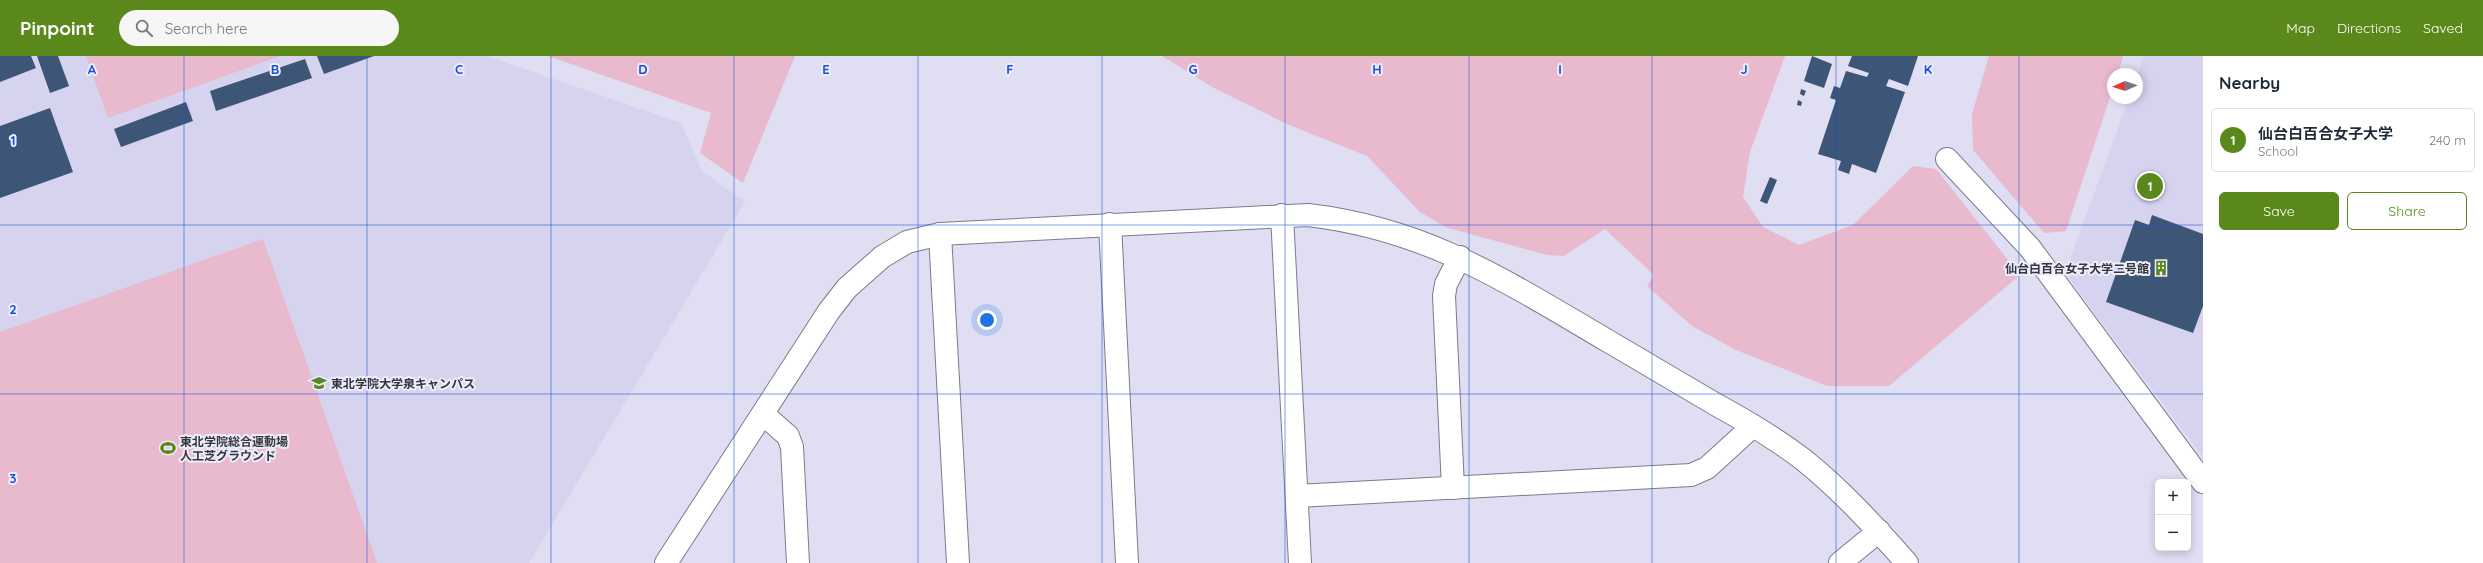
<!DOCTYPE html>
<meta charset="utf-8">
<style>
:root{--surface:#fff;--page:#f6f6f7;--text:#1f2937;--muted:#747a83;--line:#e0e1e3;--accent:#5a881a}
body{margin:0;font-family:Quicksand,"Noto Sans JP",sans-serif;background:var(--page);color:var(--text)}
.controls{position:absolute;right:12px;bottom:12px;display:grid;overflow:hidden;border-radius:6px;box-shadow:0 2px 10px #0003}
.controls button{width:36px;height:36px;display:grid;place-items:center;padding:0;border:0;border-bottom:1px solid var(--line);background:var(--surface);color:var(--text);font:20px sans-serif}
.compass{position:absolute;left:2107px;top:12px;width:36px;height:36px;border-radius:50%;background:var(--surface);box-shadow:0 2px 10px #0003;rotate:267deg}
.you{position:absolute;left:987px;top:264px;width:14px;height:14px;margin:-10px;border:3px solid #fff;border-radius:50%;background:#1a73e8;box-shadow:0 0 0 6px #1a73e833}
.badge{display:grid;place-items:center;width:26px;height:26px;border-radius:50%;background:var(--accent);color:#fff;font-size:13px;font-weight:700}
.pin{position:absolute;translate:-50% -50%;border:2px solid #fff;box-shadow:0 1px 4px #0006}
.list{margin:0;padding:0;list-style:none}
h2{display:flex;justify-content:space-between;align-items:center;height:52px;margin:0;padding:0 16px;font-size:17px}
h2 small{font-size:13px;font-weight:400;color:var(--muted)}
.list li{display:grid;grid-template-columns:26px 1fr auto;gap:12px;align-items:center;box-sizing:border-box;height:64px;margin:0 8px 8px;padding:0 8px;border:1px solid var(--line);border-radius:6px}
.list b{display:block;font-size:15px;white-space:nowrap}
.list p{margin:0;font-size:13px;white-space:nowrap;color:var(--muted)}
.list em{font-size:13px;font-style:normal;color:var(--muted)}
.actions{display:flex;gap:8px;padding:12px 16px}
.actions a{flex:1;padding:9px 0;border:1px solid var(--accent);border-radius:6px;text-align:center;font-size:14px;color:var(--accent)}
.actions .main{background:var(--accent);color:#fff}
.icon{flex:none;width:22px;height:22px;fill:none;stroke:currentColor;stroke-width:2;stroke-linecap:round;stroke-linejoin:round}
.map{position:relative;flex:none;width:2203px;height:507px;overflow:hidden}
header{display:flex;align-items:center;gap:24px;box-sizing:border-box;height:56px;padding:0 20px;background:var(--accent);color:#fff}
header strong{font-size:19px}
nav{display:flex;gap:22px;margin-inline-start:auto;font-size:14px}
.search{width:280px;height:36px;background:var(--page);display:flex;align-items:center;gap:10px;box-sizing:border-box;padding:0 14px;border-radius:22px;color:var(--muted);font-size:15px}
main{display:flex}
aside{flex:1;background:var(--surface)}
.map>svg:first-child{display:block}
.built{fill:#d5d3ee}
.green{fill:#e9b9cd}
.building{fill:#3d5577}
.lines{fill:none;stroke-linecap:round;stroke-linejoin:round}
.minor-casing{stroke:#7c7b8d;stroke-width:24}
.minor{stroke:#fff;stroke-width:22}
.grid{fill:none;stroke:#1d4ed8;stroke-width:1;stroke-opacity:0.55}
.labels{text-anchor:middle;dominant-baseline:central;stroke-width:4;stroke-linejoin:round;paint-order:stroke}
.poi-label{font-size:12px;font-weight:bold;fill:#36363d;stroke:#edecfc;text-anchor:start}
.grid-label{font-size:13px;text-anchor:middle;font-weight:bold;fill:#1d4ed8;stroke:#edecfc;stroke-width:4;stroke-linejoin:round;paint-order:stroke}
</style>
<header>
<strong>Pinpoint</strong>
<div class="search"><svg class="icon" aria-label="search" viewBox="0 0 24 24"><circle cx="10" cy="10" r="6"/><path d="M15 15l6 6"/></svg>Search here</div>
<nav><a>Map</a><a>Directions</a><a>Saved</a></nav>
</header>
<main>
<div class="map">
<svg width="2203" height="507" viewBox="0 0 2203 507">
<rect width="100%" height="100%" fill="#dfdef2"/>
<g class="built">
<path d="M0 0H487L681 67 701 114 745 146 529 507H0Z"/>
<path d="M2144 0H2203V401L2065 217 2129 42H2137V20Z"/>
</g>
<g class="green">
<path d="M86 0H280L108 62Z"/>
<path d="M548 0H795L743 127 700 97 711 57Z"/>
<path d="M1162 0H1785L1750 96 1743 141 1763 171 1799 189 1853 169 1913 110 1936 113 2020 219 1889 330H1827L1736 294 1692 270 1647 230 1654 219 1605 173 1564 200 1547 199 1445 171 1420 156 1367 100 1289 69 1214 32Z"/>
<path d="M1989 0H2123L2118 18H2113V32L2066 175 2044 177 1973 94 1972 58Z"/>
<path d="M263 183 377 507H0V276Z"/>
</g>
<g class="building">
<path d="M0 0H31L36 12 0 26Z"/>
<path d="M37 0H58L69 30 50 37Z"/>
<path d="M317 0H374L324 18Z"/>
<path d="M1812 0 1832 8 1824 32 1804 25Z"/>
<path d="M1852 0H1918L1908 30 1889 23 1886 30 1905 36 1876 117 1852 108 1849 118 1838 114 1841 105 1818 98 1836 44 1830 42 1834 30 1840 32 1846 15 1867 21 1869 17 1848 10Z"/>
<path d="M305 3 312 22 216 55 210 35Z"/>
<path d="M1801 33 1806 35 1804 40 1800 38Z"/>
<path d="M1798 44 1802 46 1801 50 1797 49Z"/>
<path d="M186 46 193 65 121 91 114 73Z"/>
<path d="M50 52 73 116 0 142V70Z"/>
<path d="M1770 121 1777 124 1767 148 1760 145Z"/>
<path d="M2152 159 2203 178V250L2193 277 2106 246 2135 164 2149 169Z"/>
</g>
<g class="lines">
<g class="minor-casing">
<g id="minor">
<path d="M1947 103 2030 192 2203 426"/>
<path d="M1282 159 1300 507"/>
<path d="M1110 168 1127 507"/>
<path d="M940 178 958 507"/>
<path d="M763 358 788 380 792 391 798 507"/>
<path d="M1453 432 1444 240 1446 228 1460 201"/>
<path d="M1297 440 1691 419 1707 412 1753 370"/>
<path d="M666 507 829 255 847 232 882 201 907 186 940 178 1308 159C1428 173 1507 226 1608 285 1644 306 1680 327 1715 348 1746 365 1777 383 1805 405 1842 435 1875 471 1907 507"/>
<path d="M1840 507 1879 475"/>
</g>
</g>
<use href="#minor" class="minor"/>
</g>
<path class="grid" d="M184 0V507M367 0V507M551 0V507M734 0V507M918 0V507M1102 0V507M1285 0V507M1469 0V507M1652 0V507M1836 0V507M2019 0V507M0 169H2203M0 338H2203"/>
<defs>
<g id="building-bare" transform="scale(1.2)"><path d="M-4-6H4V6H1V3H-1V6H-4ZM-2.5-4.3h1.7v1.8h-1.7ZM.8-4.3h1.7v1.8H.8ZM-2.5-1h1.7V.8h-1.7ZM.8-1h1.7V.8H.8Z" fill="#5a881a" stroke="#edecfc" stroke-width="2.5" paint-order="stroke"/></g>
<g id="university-bare" transform="scale(1.2)"><path d="M0-5L7-2L0 1L-7-2ZM-4 1L0 2.5L4 1V4Q0 6-4 4Z" fill="#5a881a" stroke="#edecfc" stroke-width="2.5" paint-order="stroke"/></g>
<g id="stadium-bare" transform="scale(1.2)"><path d="M0-5a6.5 5 0 1 0 0 10a6.5 5 0 1 0 0-10ZM-3.5-1.8h7v3.6h-7Z" fill="#5a881a" stroke="#edecfc" stroke-width="2.5" paint-order="stroke"/></g>
</defs>
<g fill-rule="evenodd">
<use href="#building-bare" x="2161" y="212"/>
<use href="#university-bare" x="319" y="327"/>
<use href="#stadium-bare" x="168" y="392"/>
</g>
<g class="labels">
<g class="poi-label">
<text x="2149" y="212" text-anchor="end">仙台白百合女子大学二号館</text>
<text x="331" y="327">東北学院大学泉キャンパス</text>
<text x="180" y="385">東北学院総合運動場<tspan x="180" dy="14">人工芝グラウンド</tspan></text>
</g>
</g>
<g class="grid-label">
<text x="92" y="18">A</text>
<text x="275" y="18">B</text>
<text x="459" y="18">C</text>
<text x="643" y="18">D</text>
<text x="826" y="18">E</text>
<text x="1010" y="18">F</text>
<text x="1193" y="18">G</text>
<text x="1377" y="18">H</text>
<text x="1560" y="18">I</text>
<text x="1744" y="18">J</text>
<text x="1928" y="18">K</text>
<text x="13" y="89">1</text>
<text x="13" y="258">2</text>
<text x="13" y="427">3</text>
</g>
</svg>
<div class="controls">
<button>+</button>
<button>−</button>
</div>
<svg class="compass" viewBox="-18 -18 36 36"><path d="M0-13l5 13h-10z" fill="#e53935"/><path d="M0 13l5-13h-10z" fill="#747a83"/></svg>
<div class="you"></div>
<div class="pin badge" style="left:2150px;top:130px">1</div>
</div>
<aside>
<h2>Nearby<small></small></h2>
<ul class="list">
<li><span class="badge">1</span><div><b>仙台白百合女子大学</b><p>School</p></div><em>240 m</em></li>
</ul>
<div class="actions"><a class="main">Save</a><a>Share</a></div>
</aside>
</main>
